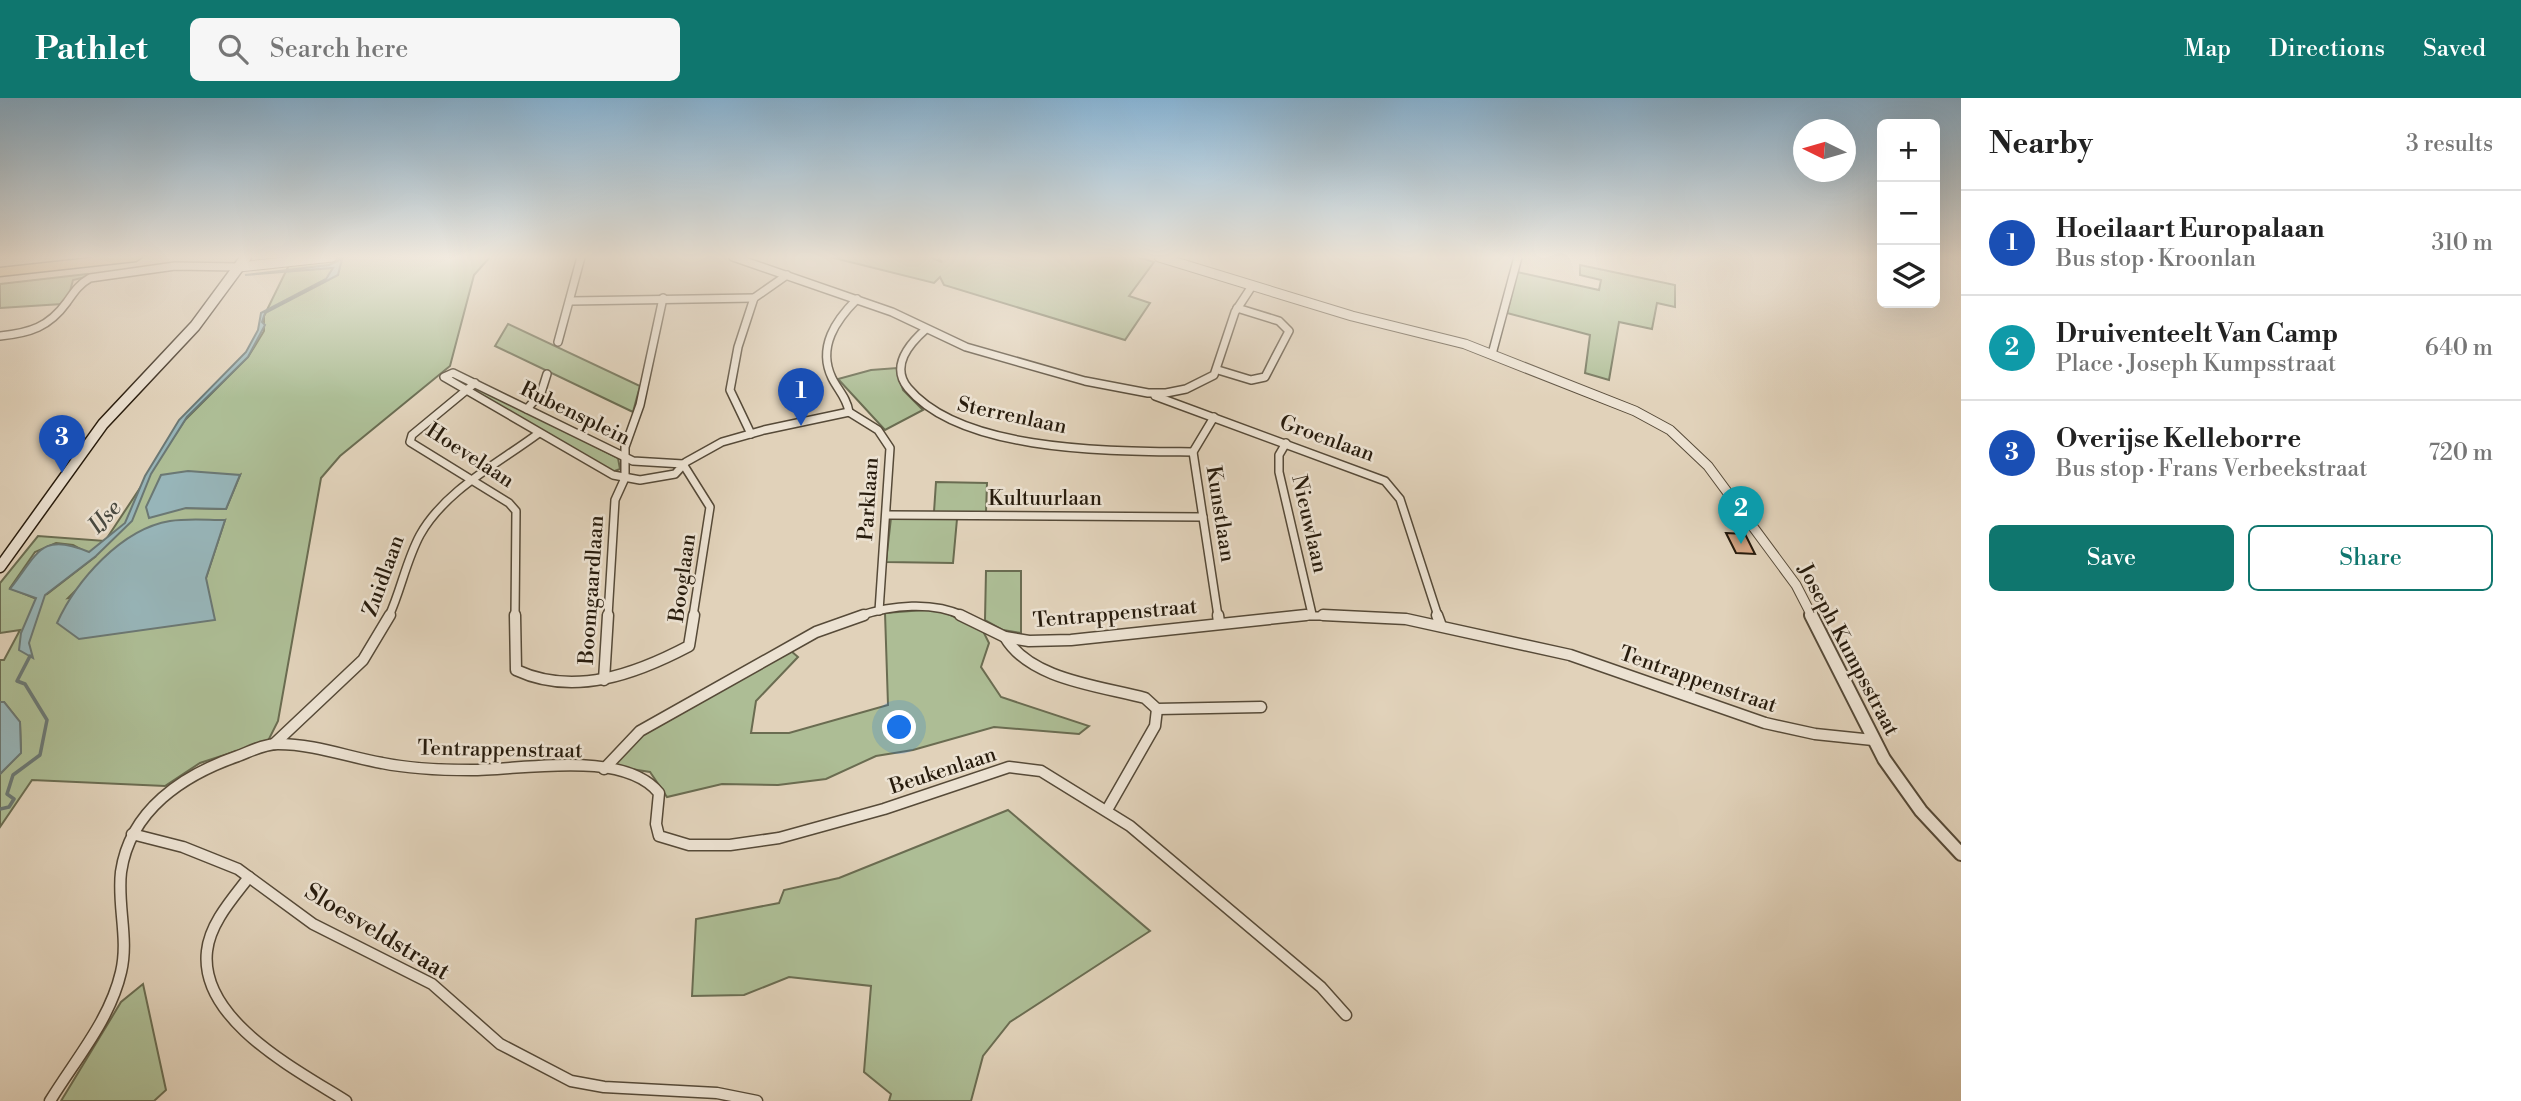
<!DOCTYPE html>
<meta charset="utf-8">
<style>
:root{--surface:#fff;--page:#f6f6f6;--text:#222;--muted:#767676;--line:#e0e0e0;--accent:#0f766e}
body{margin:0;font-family:"Libre Bodoni",serif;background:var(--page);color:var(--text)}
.controls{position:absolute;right:21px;top:21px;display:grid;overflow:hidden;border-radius:10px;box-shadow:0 7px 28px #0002}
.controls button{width:63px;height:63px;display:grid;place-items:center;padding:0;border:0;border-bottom:2px solid var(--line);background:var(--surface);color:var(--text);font:35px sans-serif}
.compass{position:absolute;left:1793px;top:21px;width:63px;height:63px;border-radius:50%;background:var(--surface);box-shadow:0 7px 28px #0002;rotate:275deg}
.you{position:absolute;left:900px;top:630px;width:24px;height:24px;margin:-18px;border:5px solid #fff;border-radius:50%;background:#1a73e8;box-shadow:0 0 0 10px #1a73e833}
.badge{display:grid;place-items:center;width:46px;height:46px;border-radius:50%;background:var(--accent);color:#fff;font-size:23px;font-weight:700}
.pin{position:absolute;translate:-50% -58px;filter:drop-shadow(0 2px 4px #0008)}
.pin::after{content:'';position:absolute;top:37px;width:24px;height:21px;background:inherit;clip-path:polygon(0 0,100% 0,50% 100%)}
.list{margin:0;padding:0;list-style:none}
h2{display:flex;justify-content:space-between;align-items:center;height:91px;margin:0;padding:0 28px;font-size:30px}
h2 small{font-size:23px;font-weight:400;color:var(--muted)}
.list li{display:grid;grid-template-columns:46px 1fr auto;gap:21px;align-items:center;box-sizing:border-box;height:105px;padding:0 28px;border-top:2px solid var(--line)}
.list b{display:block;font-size:26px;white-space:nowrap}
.list p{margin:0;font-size:23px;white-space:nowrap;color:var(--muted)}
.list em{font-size:23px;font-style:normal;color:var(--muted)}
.actions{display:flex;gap:14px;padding:21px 28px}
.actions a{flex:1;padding:16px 0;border:2px solid var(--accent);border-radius:10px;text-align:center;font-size:24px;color:var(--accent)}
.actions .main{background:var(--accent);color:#fff}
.icon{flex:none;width:38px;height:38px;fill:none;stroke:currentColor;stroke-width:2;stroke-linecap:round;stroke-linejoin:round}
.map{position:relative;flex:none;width:1961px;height:1003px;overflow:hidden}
header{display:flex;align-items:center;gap:42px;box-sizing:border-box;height:98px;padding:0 35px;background:var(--accent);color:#fff}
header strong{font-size:33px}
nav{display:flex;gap:38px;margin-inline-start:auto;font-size:24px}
.search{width:490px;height:63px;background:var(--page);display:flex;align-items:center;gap:18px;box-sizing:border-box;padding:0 24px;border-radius:10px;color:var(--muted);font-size:26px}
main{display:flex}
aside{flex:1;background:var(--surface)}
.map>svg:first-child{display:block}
.green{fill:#adbd95;stroke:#6a6c51;stroke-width:2;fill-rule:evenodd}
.water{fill:#97b5b9;stroke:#6b7874;stroke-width:2}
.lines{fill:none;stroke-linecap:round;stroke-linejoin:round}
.stream{stroke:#6b7874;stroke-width:3.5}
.building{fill:#d7a784;stroke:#281c0d;stroke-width:2}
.minor-far1-casing{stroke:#564a38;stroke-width:10}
.minor-casing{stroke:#564a38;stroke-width:13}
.tertiary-far1-casing{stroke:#564a38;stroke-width:11}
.tertiary-casing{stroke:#564a38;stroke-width:16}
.secondary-casing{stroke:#281c0d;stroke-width:13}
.motorway-casing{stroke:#281c0d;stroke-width:3}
.minor-far1{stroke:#ece2d2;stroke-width:7}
.minor{stroke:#ece2d2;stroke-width:10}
.tertiary-far1{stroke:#ece2d2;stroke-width:9}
.tertiary{stroke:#ece2d2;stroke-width:12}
.secondary{stroke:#ece2d2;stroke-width:10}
.motorway{fill:#e0b97d;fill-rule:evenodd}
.labels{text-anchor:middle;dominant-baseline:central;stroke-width:5;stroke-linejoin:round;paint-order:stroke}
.street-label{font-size:21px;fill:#281c0d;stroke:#ece2d2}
.water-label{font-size:23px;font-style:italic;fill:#494a41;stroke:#ece2d2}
.near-street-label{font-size:24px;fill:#281c0d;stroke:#ece2d2}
</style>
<header>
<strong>Pathlet</strong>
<div class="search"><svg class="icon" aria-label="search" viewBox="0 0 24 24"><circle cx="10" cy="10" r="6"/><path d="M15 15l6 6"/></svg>Search here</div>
<nav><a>Map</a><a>Directions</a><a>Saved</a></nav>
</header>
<main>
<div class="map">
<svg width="1961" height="1003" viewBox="0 0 1961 1003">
<rect width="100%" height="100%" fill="#e1d2ba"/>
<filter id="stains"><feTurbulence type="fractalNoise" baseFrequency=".00286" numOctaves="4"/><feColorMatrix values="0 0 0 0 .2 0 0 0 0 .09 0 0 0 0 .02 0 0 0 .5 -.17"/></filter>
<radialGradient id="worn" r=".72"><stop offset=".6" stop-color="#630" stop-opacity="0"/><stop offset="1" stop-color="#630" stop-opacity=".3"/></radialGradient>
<g class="green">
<path d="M345 159H490L474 177 450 268 340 358 321 380 278 623 268 643 200 665 165 688 32 682 0 729V676L21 654 20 624 4 604H0V562H4L20 532 0 535V485L38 438 105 443 185 322 248 259 264 233V218L289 167ZM240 377 226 411 186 410ZM225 422 206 480 68 500 84 484ZM56 445 73 447 95 459 47 496 34 500 10 490 35 454Z"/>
<path d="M830 159H930L942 164 938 159H1138L1154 164 1129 198 1150 205 1125 242 944 187 940 179 934 185Z"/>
<path d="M1580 167 1675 187V209L1657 205 1652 231 1619 224 1609 282 1585 275 1590 237 1507 215 1517 174 1599 192 1601 182 1580 177Z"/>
<path d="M87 176 94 177 73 182 69 197 62 206 0 210V186Z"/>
<path d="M508 226 640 288 633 314 495 248Z"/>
<path d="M897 270 903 292 923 312 885 332 838 281 871 272Z"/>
<path d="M477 289 618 360 620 371 612 374 472 294Z"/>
<path d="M936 384 987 385 986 414H934Z"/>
<path d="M891 420 957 421 953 465 886 464Z"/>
<path d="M986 473H1021V535L1003 532 985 522Z"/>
<path d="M937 511 982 531 989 545 981 569 1001 599 1089 628 1079 636 994 629 913 652 876 658 826 681 778 687 722 686 667 699 650 674 612 668 640 639 791 553 798 559 756 603 751 635H789L888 607 885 515Z"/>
<path d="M1008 712 1150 833 1010 924 983 958 971 1003H889L891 996 864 974 871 888 789 879 744 897 692 898 696 821 779 805 784 792 839 780Z"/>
<path d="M143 886 166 992 154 1003H61L121 904Z"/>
</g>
<g class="water">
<path d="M342 161 338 177 265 215 262 224 265 227 248 259 187 319 151 376 132 423 96 458 45 497 29 545 33 560 19 552 21 535 36 500 10 491C38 456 40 433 89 454L125 425 145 378 179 322 246 254 258 232 261 215 326 181 333 170 245 177 329 167Z"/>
<path d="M188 373 240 377 226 411 186 410 149 420 146 409 161 377Z"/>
<path d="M225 422 206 480 215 522 79 541 57 525C76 483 121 431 170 423 188 420 207 422 225 422Z"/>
<path d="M0 604H4L20 624 21 655 0 676Z"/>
</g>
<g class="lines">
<path class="stream" d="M0 711 9 709 14 701 7 696 13 677 40 657 47 622 25 586 17 583 30 558"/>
</g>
<path class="building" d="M1726 435 1745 436 1755 456 1736 455Z"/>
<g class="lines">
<g class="minor-far1-casing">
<g id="minor-far1">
<path d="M733 159 892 214 966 249 1085 283 1148 295H1166L1186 291 1214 277 1235 214 1252 188"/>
<path d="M571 203 754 200"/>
<path d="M926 231C909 246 890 268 908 290 962 355 1114 353 1193 354"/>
<path d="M0 238C30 235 49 229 67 204 74 194 79 186 90 180L175 168 239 169"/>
<path d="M558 244 581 159"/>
<path d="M1492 256 1518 159"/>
<path d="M1218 272 1251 282 1265 279 1289 233 1279 223 1237 210"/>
<path d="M475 285 412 337 410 344 509 405 516 413 515 518"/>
<path d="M1155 298 1385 383 1400 401 1438 518"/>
<path d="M527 311 541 295 547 276"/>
<path d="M849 314 878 332 890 350 879 513"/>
<path d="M849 314C847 300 838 292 832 280 817 249 836 222 857 201"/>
<path d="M1214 319 1193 354 1218 518"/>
<path d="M751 336 730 292 738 249 754 200 787 177"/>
<path d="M1286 345 1279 357V374L1312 516"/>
<path d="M683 366 710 409 693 518"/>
<path d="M683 366 633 363 453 275 444 279 613 377 640 382 675 376 686 364 722 344 764 332 849 314"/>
<path d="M887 417 1203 419"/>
<path d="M389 518C401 492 406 463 420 437 445 392 499 365 539 335"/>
<path d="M608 518 615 402 625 380V349L640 307 663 200"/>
<path d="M859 518C892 507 932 503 964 518"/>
<path d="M1290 518H1356"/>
</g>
</g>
<g class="minor-casing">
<g id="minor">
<path d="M515 517 516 572C574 599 636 576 689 548L694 517"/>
<path d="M960 517 1005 539 1029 543 1071 542 1306 517"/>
<path d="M1218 517 1219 524"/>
<path d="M1323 517 1406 521 1570 557 1765 625 1815 636 1873 642"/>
<path d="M1437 517 1441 528"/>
<path d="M1005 539C1030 582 1101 588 1145 600L1157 611 1261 609"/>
<path d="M604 582 608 517"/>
<path d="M274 646 363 562 390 517"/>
<path d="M604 671 640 633 816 534 864 517"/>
<path d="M1107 712 1155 628 1157 611"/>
<path d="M132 736 183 749 238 771 313 826 432 886 500 946 571 983 604 989 717 995 757 1003"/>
<path d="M249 779C233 800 210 825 207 853 199 922 297 972 346 1003"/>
<path d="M50 1003C75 962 110 922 121 874 129 841 117 807 121 774 130 712 183 677 238 658 251 653 264 646 278 646 314 646 348 659 382 665 411 671 441 672 471 672 523 672 623 651 659 695L656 726 659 738 689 747H730L779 740 884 711 1009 669 1041 673 1130 728 1321 889 1346 917"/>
</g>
</g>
<g class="tertiary-far1-casing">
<g id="tertiary-far1">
<path d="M1159 159 1352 218 1465 246 1635 313 1670 332 1708 368 1796 487 1812 518"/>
<path d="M239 169 332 159"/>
</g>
</g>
<g class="tertiary-casing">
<path id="tertiary" d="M1811 517 1884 661 1921 713 1961 756"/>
</g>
<g class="secondary-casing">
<path id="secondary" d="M0 469 103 326 195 228 246 159"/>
</g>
<g class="motorway-casing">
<path id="motorway" d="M100 159H142L136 163 0 178V170Z"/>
</g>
<use href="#minor-far1" class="minor-far1"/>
<use href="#minor" class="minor"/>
<use href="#tertiary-far1" class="tertiary-far1"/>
<use href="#tertiary" class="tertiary"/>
<use href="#secondary" class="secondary"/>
<use href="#motorway" class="motorway"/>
</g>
<linearGradient id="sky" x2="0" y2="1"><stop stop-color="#87b4d5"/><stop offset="0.53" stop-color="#f2ebe0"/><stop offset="1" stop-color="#f2ebe0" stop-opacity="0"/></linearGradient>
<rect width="1961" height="300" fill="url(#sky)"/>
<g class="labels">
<g class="street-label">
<text transform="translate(575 316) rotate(26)">Rubensplein</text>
<text transform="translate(1012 318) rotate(12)">Sterrenlaan</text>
<text transform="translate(1327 341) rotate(20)">Groenlaan</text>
<text transform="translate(470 358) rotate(33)">Hoevelaan</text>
<text transform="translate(869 401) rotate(-86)">Parklaan</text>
<text x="1045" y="401">Kultuurlaan</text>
<text transform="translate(1220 416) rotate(81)">Kunstlaan</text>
<text transform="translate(1309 426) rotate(77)">Nieuwlaan</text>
<text transform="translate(384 478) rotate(-70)">Zuidlaan</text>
<text transform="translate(683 480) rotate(-82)">Booglaan</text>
<text transform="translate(592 492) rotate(-86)">Boomgaardlaan</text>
<text transform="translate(1115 516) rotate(-5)">Tentrappenstraat</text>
<text transform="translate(1848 552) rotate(62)">Joseph Kumpsstraat</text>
<text transform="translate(1698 582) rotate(19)">Tentrappenstraat</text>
<text transform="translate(500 652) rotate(1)">Tentrappenstraat</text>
<text transform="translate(943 673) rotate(-18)">Beukenlaan</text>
</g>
<g class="water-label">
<text transform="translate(105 419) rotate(-47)">IJse</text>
</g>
<g class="near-street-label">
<text transform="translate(377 834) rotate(31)">Sloesveldstraat</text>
</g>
</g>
<rect width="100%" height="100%" filter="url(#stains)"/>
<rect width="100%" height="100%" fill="url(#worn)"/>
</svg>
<div class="controls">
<button>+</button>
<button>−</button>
<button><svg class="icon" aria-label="layers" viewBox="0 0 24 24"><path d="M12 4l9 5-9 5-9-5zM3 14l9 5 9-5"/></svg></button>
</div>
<svg class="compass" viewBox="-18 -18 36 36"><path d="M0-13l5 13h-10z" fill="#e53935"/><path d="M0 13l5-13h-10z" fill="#767676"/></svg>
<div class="you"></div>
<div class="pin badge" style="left:801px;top:328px;background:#1a4fb4">1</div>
<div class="pin badge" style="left:1741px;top:446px;background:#0f9aa8">2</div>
<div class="pin badge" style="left:62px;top:375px;background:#1a4fb4">3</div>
</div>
<aside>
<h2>Nearby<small>3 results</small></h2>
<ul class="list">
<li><span class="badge" style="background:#1a4fb4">1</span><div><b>Hoeilaart Europalaan</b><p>Bus stop · Kroonlan</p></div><em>310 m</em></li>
<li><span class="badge" style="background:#0f9aa8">2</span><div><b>Druiventeelt Van Camp</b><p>Place · Joseph Kumpsstraat</p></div><em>640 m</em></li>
<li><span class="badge" style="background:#1a4fb4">3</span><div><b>Overijse Kelleborre</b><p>Bus stop · Frans Verbeekstraat</p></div><em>720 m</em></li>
</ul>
<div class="actions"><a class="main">Save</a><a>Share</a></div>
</aside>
</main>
